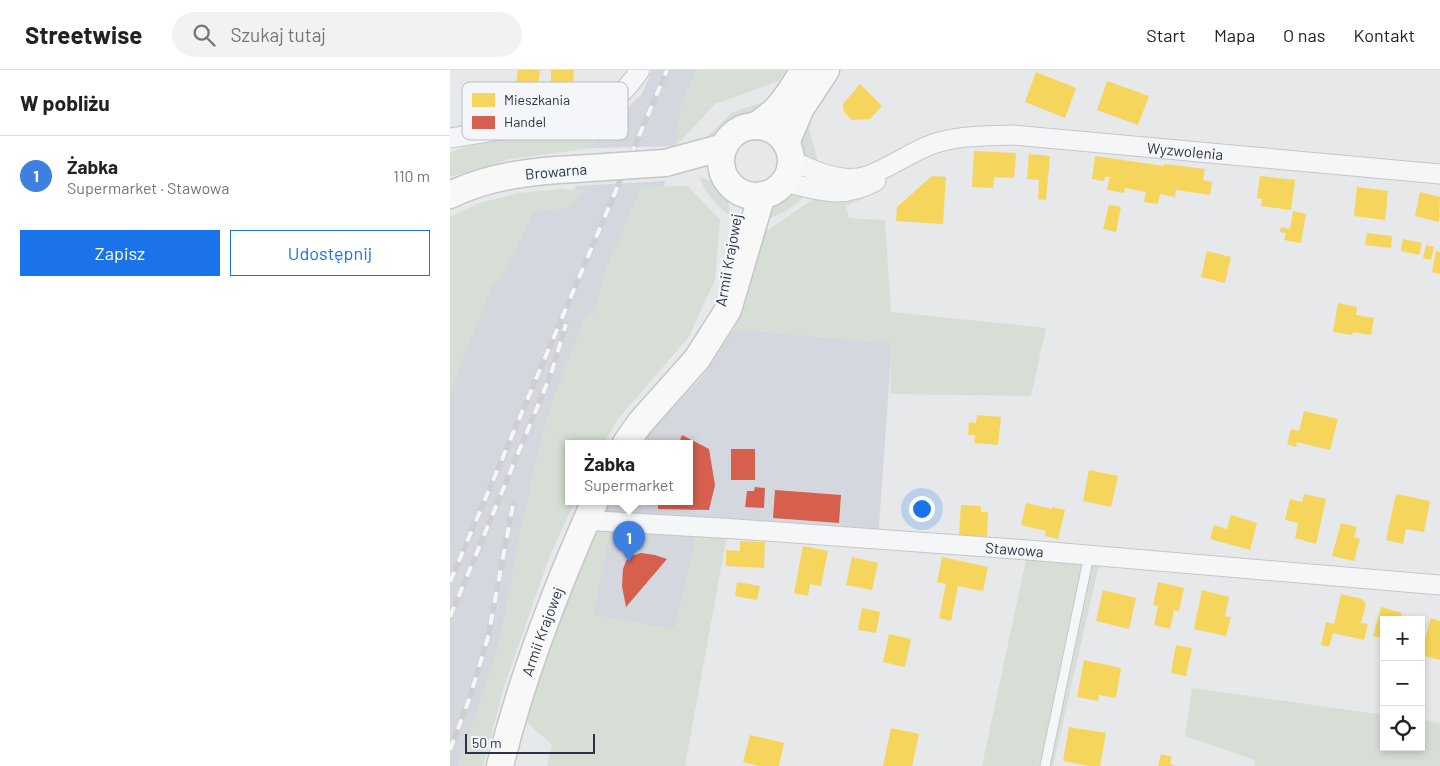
<!DOCTYPE html>
<html lang="pl">
<meta charset="utf-8">
<style>
:root{--surface:#fff;--page:#f2f2f2;--text:#222;--muted:#767676;--line:#e0e0e0;--accent:#1a73e8}
body{margin:0;font-family:Barlow,sans-serif;background:var(--page);color:var(--text)}
.controls{position:absolute;right:15px;bottom:15px;display:grid;overflow:hidden;border-radius:0px;box-shadow:0 2px 8px #0003}
.controls button{width:45px;height:45px;display:grid;place-items:center;padding:0;border:0;border-bottom:1px solid var(--line);background:var(--surface);color:var(--text);font:25px sans-serif}
.scale{position:absolute;left:15px;bottom:12px;width:130px;box-sizing:border-box;padding-left:5px;border:2px solid #2b3445;border-top:0;font-size:14px;line-height:18px;white-space:nowrap;color:#2b3445;-webkit-text-stroke:4px #f4f6f9;paint-order:stroke}
.you{position:absolute;left:471px;top:438px;width:18px;height:18px;margin:-12px;border:4px solid #fff;border-radius:50%;background:#1a73e8;box-shadow:0 0 0 8px #1a73e833}
.badge{display:grid;place-items:center;width:32px;height:32px;border-radius:50%;background:var(--accent);color:#fff;font-size:16px;font-weight:700}
.pin{position:absolute;translate:-50% -41px;filter:drop-shadow(0 1px 2px #0008)}
.pin::after{content:'';position:absolute;top:26px;width:18px;height:15px;background:inherit;clip-path:polygon(0 0,100% 0,50% 100%)}
.popup{position:absolute;left:115px;top:370px;width:128px;height:65px;box-sizing:border-box;display:grid;place-content:center;border-radius:0px;background:var(--surface);filter:drop-shadow(0 1px 4px #0005);font-size:16px;white-space:nowrap;color:var(--muted)}
.popup b{font-size:19px;color:var(--text)}
.popup::after{content:'';position:absolute;left:50%;top:100%;margin-left:-10px;border:10px solid transparent;border-top-color:var(--surface)}
.list{margin:0;padding:0;list-style:none}
h2{display:flex;justify-content:space-between;align-items:center;height:65px;margin:0;padding:0 20px;font-size:21px}
h2 small{font-size:16px;font-weight:400;color:var(--muted)}
.list li{display:grid;grid-template-columns:32px 1fr auto;gap:15px;align-items:center;box-sizing:border-box;height:80px;padding:0 20px;border-top:1px solid var(--line)}
.list b{display:block;font-size:19px;white-space:nowrap}
.list p{margin:0;font-size:16px;white-space:nowrap;color:var(--muted)}
.list em{font-size:16px;font-style:normal;color:var(--muted)}
.actions{display:flex;gap:10px;padding:15px 20px}
.actions a{flex:1;padding:11px 0;border:1px solid var(--accent);border-radius:0px;text-align:center;font-size:18px;color:var(--accent)}
.actions .main{background:var(--accent);color:#fff}
.icon{flex:none;width:28px;height:28px;fill:none;stroke:currentColor;stroke-width:2;stroke-linecap:round;stroke-linejoin:round}
.map{position:relative;flex:none;width:990px;height:696px;overflow:hidden}
header{display:flex;align-items:center;gap:30px;box-sizing:border-box;height:70px;padding:0 25px;background:var(--surface);border-bottom:1px solid var(--line)}
header strong{font-size:24px}
nav{display:flex;gap:28px;margin-inline-start:auto;font-size:18px}
.search{width:350px;height:45px;background:var(--page);display:flex;align-items:center;gap:12px;box-sizing:border-box;padding:0 18px;border-radius:28px;color:var(--muted);font-size:19px}
main{display:flex}
aside{flex:1;background:var(--surface)}
.map>svg:first-child{display:block}
.built{fill:#d4d7dd}
.green{fill:#d6ded6}
.homes{fill:#f6d55c}
.shops{fill:#d6604d}
.lines{fill:none;stroke-linecap:round;stroke-linejoin:round}
.lane-casing{stroke:#c4c6c8;stroke-width:11}
.street-casing{stroke:#c4c6c8;stroke-width:21}
.secondary-casing{stroke:#c4c6c8;stroke-width:29}
.lane{stroke:#f5f6f7;stroke-width:9}
.street{stroke:#f5f6f7;stroke-width:19}
.secondary{stroke:#f8f8f8;stroke-width:26}
.rail-casing{stroke:#cecfd2;stroke-width:5.5}
.rail{stroke:#f4f6f9;stroke-width:4;stroke-dasharray:11;stroke-linecap:butt}
.secondary-bridge-casing{stroke:#c4c6c8;stroke-width:29;stroke-linecap:butt}
.secondary-bridge{stroke:#f8f8f8;stroke-width:26}
.labels{text-anchor:middle;dominant-baseline:central;stroke-width:5;stroke-linejoin:round;paint-order:stroke}
.street-label{font-size:15px;fill:#2b3445;stroke:#f4f6f9}
.key{fill:#f4f6f9;stroke:#b8bcc3;stroke-width:1}
.key-label{font-size:14px;fill:#2b3445}
</style>
<header>
<strong>Streetwise</strong>
<div class="search"><svg class="icon" aria-label="search" viewBox="0 0 24 24"><circle cx="10" cy="10" r="6"/><path d="M15 15l6 6"/></svg>Szukaj tutaj</div>
<nav><a>Start</a><a>Mapa</a><a>O nas</a><a>Kontakt</a></nav>
</header>
<main>
<aside>
<h2>W pobliżu<small></small></h2>
<ul class="list">
<li><span class="badge" style="background:#3f7fe0">1</span><div><b>Żabka</b><p>Supermarket · Stawowa</p></div><em>110 m</em></li>
</ul>
<div class="actions"><a class="main">Zapisz</a><a>Udostępnij</a></div>
</aside>
<div class="map">
<svg width="990" height="696" viewBox="0 0 990 696">
<rect width="100%" height="100%" fill="#e6e8ea"/>
<g class="built">
<path d="M202 0H247L232 33 226 76 142 78 152 53 163 51 192 24Z"/>
<path d="M216 111 126 338 28 696H0V320L43 213 77 135 119 134 126 116Z"/>
<path d="M284 259 442 273 428 469 148 451 151 431H239V373H193L201 361 253 306Z"/>
<path d="M161 456 247 463 225 560 143 545Z"/>
</g>
<g class="green">
<path d="M247 0H336L329 11 265 34 226 76 232 33Z"/>
<path d="M321 30 308 46 287 52 280 56 268 69 251 72 283 42Z"/>
<path d="M357 52 367 87V93L350 84 346 77Z"/>
<path d="M152 53 142 78 60 89 0 107V83C22 72 48 69 71 65 98 60 125 55 152 53Z"/>
<path d="M250 107C269 113 281 124 279 145 270 140 251 117 250 107Z"/>
<path d="M238 116 270 150 265 210 238 268 168 349 154 373H119V431H125L99 488 54 617 33 696H7L20 662 50 570 71 457 87 387 100 338 136 244 144 243 153 206 191 117Z"/>
<path d="M111 119 134 120 120 137 83 143 51 211 43 213 0 320V147L27 134 68 123Z"/>
<path d="M419 120H432L396 136 399 148 435 150 441 242 596 258 581 326 440 324 442 273 284 259 314 163 366 127Z"/>
<path d="M338 121 356 122C351 135 323 149 310 151L323 128Z"/>
<path d="M137 447 161 456 143 545 225 560 247 463 277 465 235 696H97L102 675 64 641Z"/>
<path d="M578 480 651 486 603 696H532Z"/>
<path d="M742 618 934 645V677H971V650L990 653V696H804L805 690 735 666Z"/>
</g>
<g class="homes">
<path d="M68 0H90L88 17 66 15Z"/>
<path d="M101 0H124L123 13 101 12Z"/>
<path d="M586 2 626 18 615 48 575 32Z"/>
<path d="M657 11 699 26 688 55 647 40Z"/>
<path d="M410 14 432 36 420 49 402 50 394 42 393 34Z"/>
<path d="M524 81 566 83 564 108 544 107 543 118 522 117Z"/>
<path d="M579 84 600 86 596 130 588 129 589 110 577 109Z"/>
<path d="M645 86 714 96V94L755 99 753 110 762 112 760 125 726 120 725 127 710 124 708 134 694 132 696 122 675 118 674 123 657 120 660 107H655L654 111 642 109Z"/>
<path d="M482 106 496 107 493 154 446 151 447 137Z"/>
<path d="M810 106 845 110 841 140 811 136 812 129 807 128Z"/>
<path d="M907 117 938 121 935 150 904 146Z"/>
<path d="M970 122 990 127 989 152 965 146Z"/>
<path d="M659 135 671 137 666 162 653 159Z"/>
<path d="M843 141 856 144 851 173 834 170 836 163 830 162 831 157 840 159Z"/>
<path d="M917 163 942 166 941 178 915 175Z"/>
<path d="M953 169 972 173 969 185 951 181Z"/>
<path d="M976 175 984 177 981 190 973 188Z"/>
<path d="M757 181 781 187 775 213 751 207Z"/>
<path d="M986 181 990 182V204L982 202Z"/>
<path d="M888 233 907 237 906 245 924 248 921 265 903 262 902 265 883 262Z"/>
<path d="M854 341 888 349 880 380 847 372 846 377 837 374 841 359 849 361Z"/>
<path d="M527 345 551 347 548 375 524 373 525 365H518L519 352 526 353Z"/>
<path d="M639 400 668 406 661 437 633 431Z"/>
<path d="M854 424 876 429 866 474 845 468 848 453 835 450 840 429 852 432Z"/>
<path d="M946 424 980 431 974 462 956 459 953 474 936 470Z"/>
<path d="M576 433 602 439V437L615 440 608 469 595 466 596 461 571 455Z"/>
<path d="M511 435 531 436V442H538L537 467 509 465Z"/>
<path d="M781 445 807 453 800 480 760 469 764 455 777 459Z"/>
<path d="M891 453 907 457 904 467 910 469 904 491 882 486Z"/>
<path d="M290 471 315 472 314 498 276 496V480L290 481Z"/>
<path d="M353 476 378 481 371 516 360 514 358 526 344 523Z"/>
<path d="M402 487 428 493 422 520 396 515Z"/>
<path d="M492 487 538 497 533 521 508 516 501 551 489 548 496 514 487 512Z"/>
<path d="M287 512 310 516 307 530 285 526Z"/>
<path d="M708 512 734 518 729 541 724 540 720 559 704 555 708 536 703 535Z"/>
<path d="M653 520 686 528 679 559 646 551Z"/>
<path d="M752 520 779 527 775 546 781 547 776 566 744 559Z"/>
<path d="M891 524 912 529 916 534 911 553 918 554 914 570 883 563 879 577 871 575 876 552 884 554Z"/>
<path d="M931 537 952 543 951 550H934V568L923 566Z"/>
<path d="M412 538 430 542 426 563 408 560Z"/>
<path d="M981 548 990 551V590L971 585V571L974 572Z"/>
<path d="M439 564 461 569 455 597 433 592Z"/>
<path d="M726 575 742 578 736 606 721 603Z"/>
<path d="M634 590 671 598 666 628 649 625 648 631 627 627Z"/>
<path d="M619 657 656 663 650 696H639L613 691Z"/>
<path d="M441 658 469 664 462 696H433Z"/>
<path d="M300 665 334 673 329 696H309L293 692Z"/>
<path d="M711 684 722 687 720 694 726 696H708Z"/>
</g>
<g class="shops">
<path d="M232 365 259 379 265 415 259 440 208 439V431H239V373H229Z"/>
<rect x="281" y="379" width="24" height="31"/>
<path d="M305 417 315 418 314 438 295 437 297 421H304Z"/>
<path d="M325 420 391 425 389 453 323 448Z"/>
<path d="M191 483 205 485 217 489 176 537 172 516 173 499 176 491 181 486Z"/>
</g>
<g class="lines">
<g class="lane-casing">
<path id="lane" d="M595 696 639 485"/>
</g>
<g class="street-casing">
<g id="street">
<path d="M0 68 136 46C159 35 176 22 190 0"/>
<path id="s1" d="M340 89C363 101 391 114 417 106 440 98 460 82 483 74 509 65 535 66 563 65L990 104"/>
<path d="M333 112C370 120 390 130 426 111"/>
<path id="s2" d="M137 447 148 451 287 459 578 480 990 515"/>
</g>
</g>
<g class="secondary-casing">
<g id="secondary">
<path d="M305 56C331 40 338 25 354 0"/>
<circle cx="306" cy="91" r="35"/>
<path d="M336 73 351 38 376 0"/>
<path d="M215 93 274 77"/>
<path d="M0 125C39 106 82 101 125 99"/>
<path d="M176 373 190 353 247 289 278 240 312 125"/>
<path id="s3" d="M50 696C72 605 107 516 145 431"/>
</g>
</g>
<use href="#lane" class="lane"/>
<use href="#street" class="street"/>
<use href="#secondary" class="secondary"/>
<g class="rail-casing">
<g id="rail">
<path d="M0 512 217 0"/>
<path d="M0 547 101 304 116 254"/>
<path d="M0 680 20 627 38 567 63 435"/>
</g>
</g>
<use href="#rail" class="rail"/>
<g class="secondary-bridge-casing">
<path id="secondary-bridge" d="M125 99 215 93"/>
</g>
<use href="#secondary-bridge" class="secondary-bridge"/>
</g>
<g class="labels">
<g class="street-label">
<text stroke="none"><textPath href="#s1" startOffset="408">Wyzwolenia</textPath></text>
<text transform="translate(106 101) rotate(-5)">Browarna</text>
<text transform="translate(278 190) rotate(-80)">Armii Krajowej</text>
<text stroke="none"><textPath href="#s2" startOffset="429">Stawowa</textPath></text>
<text stroke="none"><textPath href="#s3" startOffset="141">Armii Krajowej</textPath></text>
</g>
</g>
<rect x="12" y="12" width="166" height="58" rx="8" class="key"/>
<rect x="22" y="23" width="23" height="14" fill="#f6d55c"/>
<rect x="22" y="46" width="23" height="13" fill="#d6604d"/>
<g class="key-label">
<text x="54" y="35">Mieszkania</text>
<text x="54" y="57">Handel</text>
</g>
</svg>
<div class="controls">
<button>+</button>
<button>−</button>
<button><svg class="icon" aria-label="locate" viewBox="0 0 24 24"><circle cx="12" cy="12" r="6"/><path d="M12 2v4M12 18v4M2 12h4M18 12h4"/></svg></button>
</div>
<div class="scale">50 m</div>
<div class="you"></div>
<div class="pin badge" style="left:179px;top:492px;background:#3f7fe0">1</div>
<div class="popup"><b>Żabka</b>Supermarket</div>
</div>
</main>
